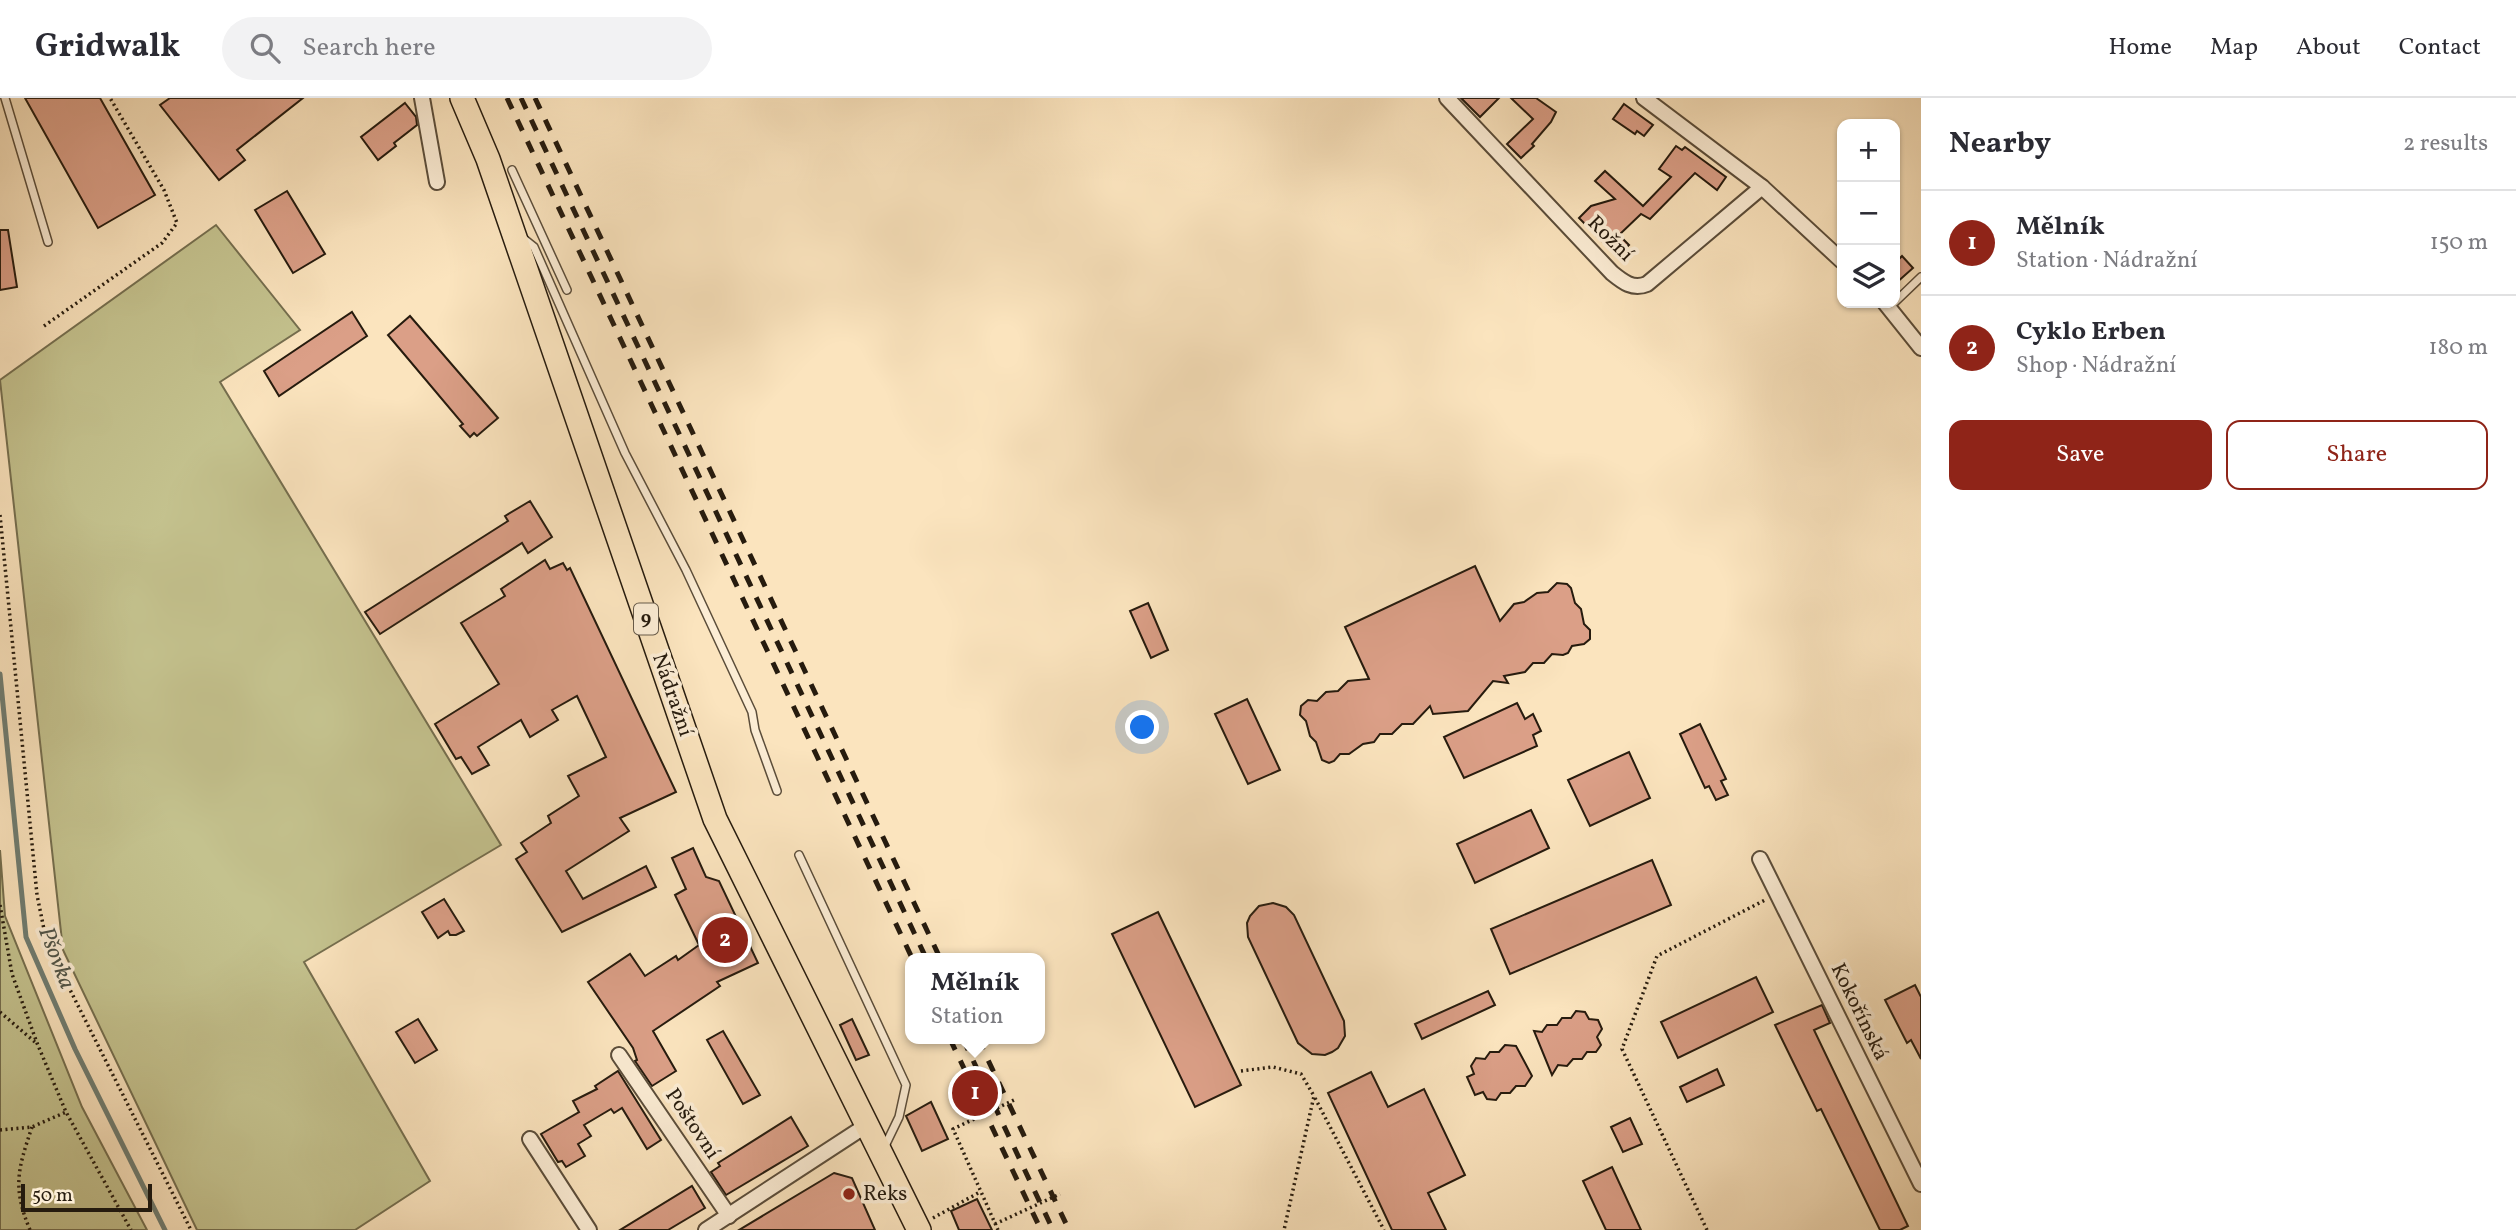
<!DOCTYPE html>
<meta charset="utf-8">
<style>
:root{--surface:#fff;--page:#f2f2f3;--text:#2b2b33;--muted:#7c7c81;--line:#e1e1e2;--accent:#8f2418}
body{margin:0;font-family:Vollkorn,serif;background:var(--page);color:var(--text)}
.controls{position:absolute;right:21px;top:21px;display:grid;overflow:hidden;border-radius:14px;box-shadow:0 2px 5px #0004}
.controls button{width:63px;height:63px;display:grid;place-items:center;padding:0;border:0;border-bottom:2px solid var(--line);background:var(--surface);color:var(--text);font:35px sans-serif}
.scale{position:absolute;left:21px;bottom:18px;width:131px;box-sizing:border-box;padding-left:7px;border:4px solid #261b0e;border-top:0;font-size:19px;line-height:24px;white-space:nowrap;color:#261b0e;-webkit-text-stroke:5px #fcedd5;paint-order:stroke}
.you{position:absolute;left:1143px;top:630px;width:24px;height:24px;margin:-18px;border:5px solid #fff;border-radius:50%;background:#1a73e8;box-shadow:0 0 0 10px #1a73e833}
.badge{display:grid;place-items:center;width:46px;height:46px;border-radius:50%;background:var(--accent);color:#fff;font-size:23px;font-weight:700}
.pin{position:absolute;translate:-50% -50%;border:4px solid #fff;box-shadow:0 2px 7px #0006}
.popup{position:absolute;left:905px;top:855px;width:140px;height:91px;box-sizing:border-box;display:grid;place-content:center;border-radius:14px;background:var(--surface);filter:drop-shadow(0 2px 5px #0005);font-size:23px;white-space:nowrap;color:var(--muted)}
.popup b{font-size:26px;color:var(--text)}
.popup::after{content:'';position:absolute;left:50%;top:100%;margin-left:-14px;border:14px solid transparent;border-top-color:var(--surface)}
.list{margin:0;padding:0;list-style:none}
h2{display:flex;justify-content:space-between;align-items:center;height:91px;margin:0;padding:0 28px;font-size:30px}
h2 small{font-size:23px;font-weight:400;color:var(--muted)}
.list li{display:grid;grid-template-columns:46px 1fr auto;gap:21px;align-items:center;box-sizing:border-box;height:105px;padding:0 28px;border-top:2px solid var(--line)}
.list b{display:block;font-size:26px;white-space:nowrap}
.list p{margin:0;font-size:23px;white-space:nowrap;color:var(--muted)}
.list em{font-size:23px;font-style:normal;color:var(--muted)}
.actions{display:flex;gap:14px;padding:21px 28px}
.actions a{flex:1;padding:16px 0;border:2px solid var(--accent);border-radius:14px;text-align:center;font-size:24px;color:var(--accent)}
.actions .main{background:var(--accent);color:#fff}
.icon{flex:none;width:38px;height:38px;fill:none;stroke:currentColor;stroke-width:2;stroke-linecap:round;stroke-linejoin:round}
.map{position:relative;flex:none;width:1921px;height:1132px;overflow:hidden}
header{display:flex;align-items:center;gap:42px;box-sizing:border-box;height:98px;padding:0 35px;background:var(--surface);border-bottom:2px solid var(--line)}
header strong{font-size:33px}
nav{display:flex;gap:38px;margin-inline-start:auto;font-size:24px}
.search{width:490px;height:63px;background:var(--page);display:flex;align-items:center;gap:18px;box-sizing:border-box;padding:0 24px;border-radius:38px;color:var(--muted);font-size:26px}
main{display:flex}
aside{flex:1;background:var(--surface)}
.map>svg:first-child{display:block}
.green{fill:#c4c28e;stroke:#756e4e;stroke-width:2}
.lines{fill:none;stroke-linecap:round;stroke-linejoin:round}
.stream{stroke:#6f7d72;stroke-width:5}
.building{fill:#db9f87;stroke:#261b0e;stroke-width:2}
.lane-casing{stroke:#5b4d3a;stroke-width:10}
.street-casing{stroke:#5b4d3a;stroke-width:18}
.primary-casing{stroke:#261b0e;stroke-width:26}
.path{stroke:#261b0e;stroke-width:3.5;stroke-dasharray:2 3.5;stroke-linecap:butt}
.lane{stroke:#fcedd5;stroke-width:7}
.street{stroke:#fcedd5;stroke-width:14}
.primary{stroke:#fbe4be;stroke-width:23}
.rail{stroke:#261b0e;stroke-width:5;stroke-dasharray:12 12;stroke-linecap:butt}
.poi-dot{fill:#8f2418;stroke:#fcedd5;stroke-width:2.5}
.labels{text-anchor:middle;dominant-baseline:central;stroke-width:7;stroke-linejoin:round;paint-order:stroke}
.shield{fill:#fcedd5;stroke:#665a4a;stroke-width:2}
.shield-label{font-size:19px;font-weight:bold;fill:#261b0e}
.street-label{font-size:21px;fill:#261b0e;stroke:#fcedd5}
.poi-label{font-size:21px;fill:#261b0e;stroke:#fcedd5;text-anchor:start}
.water-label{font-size:23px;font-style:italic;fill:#505448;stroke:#fcedd5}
</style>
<header>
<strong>Gridwalk</strong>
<div class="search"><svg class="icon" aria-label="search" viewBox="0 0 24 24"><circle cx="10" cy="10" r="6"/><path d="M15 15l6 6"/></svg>Search here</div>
<nav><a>Home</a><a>Map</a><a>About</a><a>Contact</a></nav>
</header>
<main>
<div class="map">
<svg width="1921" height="1132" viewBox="0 0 1921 1132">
<rect width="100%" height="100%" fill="#fbe4be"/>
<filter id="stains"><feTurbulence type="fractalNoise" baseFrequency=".00286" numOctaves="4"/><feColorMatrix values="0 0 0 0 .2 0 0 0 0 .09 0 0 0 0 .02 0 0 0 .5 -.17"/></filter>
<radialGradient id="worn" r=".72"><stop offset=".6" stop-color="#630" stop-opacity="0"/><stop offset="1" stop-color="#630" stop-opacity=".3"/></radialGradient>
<g class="green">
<path d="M216 127 300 232 220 284 501 747 304 864 430 1083 355 1132H197L63 852 0 282Z"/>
<path d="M0 752 5 818 82 1009 147 1132H0Z"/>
</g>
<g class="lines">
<path class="stream" d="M0 576 26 839 75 951 165 1132"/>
</g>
<g class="building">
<path d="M25 0H100L155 97 98 130Z"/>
<path d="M170 0H303L237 52 245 62 219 82 160 7Z"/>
<path d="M1461 0H1499L1480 19Z"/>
<path d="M1511 0H1536L1556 14 1551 24 1532 46 1534 48 1521 60 1507 46 1533 21Z"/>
<path d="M405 5 416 19 417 27 394 45 396 48 378 62 361 39Z"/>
<path d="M1624 6 1653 27 1644 38 1637 33 1635 36 1613 21Z"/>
<path d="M1676 48 1682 52 1685 49 1726 79 1717 92 1695 75 1650 121 1641 116 1619 137 1629 147 1617 158 1579 120 1591 108 1615 101 1595 83 1605 73 1643 108 1671 79 1659 71Z"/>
<path d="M287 93 325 156 293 175 255 112Z"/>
<path d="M0 132H8L17 189 0 192Z"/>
<path d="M1902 158 1913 170 1895 186V165Z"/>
<path d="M352 214 367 238 279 298 264 273Z"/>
<path d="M410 218 498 320 477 338 474 335 470 339 460 328 463 326 388 237Z"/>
<path d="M530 403 552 439 528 455 522 445 380 536 365 514 508 423 505 418Z"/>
<path d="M545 462 550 471 563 465 567 472 570 470 676 694 620 720 629 733 566 773 583 801 646 768 656 789 562 834 516 761 527 754 521 745 551 725 548 718 579 698 568 678 606 659 577 598 552 612 558 622 530 639 521 622 478 649 489 667 472 676 461 659 456 661 435 626 499 586 461 525 505 498 501 491Z"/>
<path d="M1475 468 1500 523 1514 506 1524 504 1537 495 1548 494 1557 485 1567 486 1571 490 1575 505 1581 511 1584 526 1590 532V541L1584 546 1572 548 1568 555 1563 557 1552 556 1544 565H1533L1525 574 1504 578 1508 585 1493 583 1468 613 1433 616 1430 608 1413 626H1402L1392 636H1380L1374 644 1363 646 1349 656H1340L1334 663 1329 665 1322 662 1316 644 1310 638 1306 623 1300 617 1301 608 1308 602 1317 603 1326 594 1338 593 1348 583 1369 581 1345 529Z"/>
<path d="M1148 505 1168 552 1151 560 1130 513Z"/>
<path d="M1247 601 1280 672 1248 686 1215 616Z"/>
<path d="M1517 605 1525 621 1533 616 1541 633 1533 637 1537 648 1464 680 1444 639Z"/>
<path d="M1700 626 1726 681 1721 683 1728 697 1716 702 1709 688 1705 690 1680 636Z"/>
<path d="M1629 654 1650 700 1590 728 1568 682Z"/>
<path d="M1531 712 1549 750 1475 785 1457 746Z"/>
<path d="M693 750 706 779 719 783 758 865 717 884 720 888 653 933 676 973 652 988 635 963 637 962 633 950 588 884 630 856 645 878 676 858 678 862 699 847 675 797 686 791 672 760Z"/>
<path d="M1652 762 1671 807 1510 876 1491 831Z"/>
<path d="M444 801 464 833 456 837H450L448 833 438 840 422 814Z"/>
<path d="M1273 805 1286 809 1294 817 1344 923 1345 938 1338 950 1332 954 1325 957 1312 956 1298 945 1248 839 1247 825 1250 818 1259 808Z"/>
<path d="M1158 814 1241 987 1195 1009 1112 836Z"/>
<path d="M1756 879 1773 914 1678 960 1661 924Z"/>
<path d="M1915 887 1921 899V961L1911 942 1907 945 1885 902Z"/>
<path d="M1488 893 1495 907 1422 941 1415 926Z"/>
<path d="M1822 907 1830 925 1814 932 1908 1128 1900 1132H1880L1821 1011 1817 1013 1775 927Z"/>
<path d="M1576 913 1585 914 1589 921 1598 922 1602 931 1597 939 1601 947 1596 954H1587L1582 961H1573L1567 968 1558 967 1552 977 1534 933 1542 934 1547 927H1557L1562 920H1571Z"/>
<path d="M418 921 437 952 415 965 396 934Z"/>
<path d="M852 921 869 957 856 962 840 927Z"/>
<path d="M723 933 760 997 743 1006 707 942Z"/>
<path d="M1505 947 1516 948 1532 978 1525 988H1516L1510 995H1501L1496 1002 1487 1001 1483 994 1475 997 1467 979 1474 976 1471 968 1476 960 1485 961 1490 954H1499Z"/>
<path d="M1717 971 1724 987 1687 1004 1680 989Z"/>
<path d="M618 973 661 1042 647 1051 622 1010 614 1015 611 1011 584 1027 591 1038 578 1046 585 1058 566 1069 562 1063 558 1064 541 1036 579 1014 573 1003 597 991 595 988Z"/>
<path d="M1371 974 1388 1009 1424 991 1465 1077 1428 1095 1446 1132H1392L1328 995Z"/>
<path d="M931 1004 948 1041 922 1053 906 1018Z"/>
<path d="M791 1019 808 1048 726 1097 711 1074 720 1068 718 1065Z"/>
<path d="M1630 1020 1642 1046 1623 1054 1611 1029Z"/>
<path d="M1612 1069 1641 1132H1606L1583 1083Z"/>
<path d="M834 1075 852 1080 875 1132H739Z"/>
<path d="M692 1088 705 1110 668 1132H620Z"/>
<path d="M977 1101 992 1132H959L951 1113Z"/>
</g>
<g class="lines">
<g class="lane-casing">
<g id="lane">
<path d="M5 0 48 144"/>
<path d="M512 72 567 192"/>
<path d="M524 141 534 149 625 355 686 472 752 614 755 632 777 693"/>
<path d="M1895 204 1921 179"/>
<path d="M799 757 906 987 899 1019 884 1050"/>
</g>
</g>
<g class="street-casing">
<g id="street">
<path d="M422 0 437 84"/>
<path d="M1447 0 1612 175C1623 184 1633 192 1647 186L1762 89"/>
<path d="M1644 0 1762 89 1842 163"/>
<path d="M1885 205 1921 250"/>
<path d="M1760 761 1921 1086"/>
<path d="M619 957 729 1118"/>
<path d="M530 1041 589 1132"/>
<path d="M706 1132 867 1027"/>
</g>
</g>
<g class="primary-casing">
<path id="primary" d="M462 0 488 61 715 721 919 1132"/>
</g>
<g class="path">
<path d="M44 228 162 145 177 125 164 92 110 0"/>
<path d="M0 417 37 797 47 846 191 1132"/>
<path d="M0 807 12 876 37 945 66 1014 131 1132"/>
<path d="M0 914 36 945"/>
<path d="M1241 973 1273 969 1301 976 1314 998 1284 1132"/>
<path d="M1315 1000 1384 1132"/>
<path d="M0 1032 32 1029 66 1014"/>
<path d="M933 1120 980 1094"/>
<path d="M995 1126 1060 1096"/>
<path d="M30 1132C12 1089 18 1071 32 1029"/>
<path d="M998 1132 953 1031 1014 1002"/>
<path d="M1707 1132 1622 951 1657 858 1765 802"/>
</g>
<use href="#lane" class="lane"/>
<use href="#street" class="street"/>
<use href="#primary" class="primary"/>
<g class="rail">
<path d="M507 0 912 860"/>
<path d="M521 0 926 860"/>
<path d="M535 0 940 860"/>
<path d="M950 941 1041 1132"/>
<path d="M963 941 1053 1132"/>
<path d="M978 941 1069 1132"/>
</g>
</g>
<circle class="poi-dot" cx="849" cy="1096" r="7"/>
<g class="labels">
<rect class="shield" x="634" y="505.5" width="24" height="31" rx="5"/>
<g class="shield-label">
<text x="646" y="521">9</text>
</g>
<g class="street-label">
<text transform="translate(1610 141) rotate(45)">Rožní</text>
<text transform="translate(672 597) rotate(71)">Nádražní</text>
<text transform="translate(1859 914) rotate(64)">Kokořínská</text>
<text transform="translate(692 1026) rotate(56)">Poštovní</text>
</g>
<g class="poi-label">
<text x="863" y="1096">Reks</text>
</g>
<g class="water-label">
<text transform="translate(56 860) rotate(69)">Pšovka</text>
</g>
</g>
<rect width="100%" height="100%" filter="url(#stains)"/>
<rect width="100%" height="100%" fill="url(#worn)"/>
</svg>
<div class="controls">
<button>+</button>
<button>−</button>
<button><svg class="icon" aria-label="layers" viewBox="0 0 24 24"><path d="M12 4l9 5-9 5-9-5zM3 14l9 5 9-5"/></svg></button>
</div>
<div class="scale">50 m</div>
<div class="you"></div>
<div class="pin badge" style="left:975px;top:995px">1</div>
<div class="popup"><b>Mělník</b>Station</div>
<div class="pin badge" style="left:725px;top:842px">2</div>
</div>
<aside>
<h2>Nearby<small>2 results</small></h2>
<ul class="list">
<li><span class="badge">1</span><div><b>Mělník</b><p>Station · Nádražní</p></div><em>150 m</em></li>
<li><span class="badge">2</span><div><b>Cyklo Erben</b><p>Shop · Nádražní</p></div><em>180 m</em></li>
</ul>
<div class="actions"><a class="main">Save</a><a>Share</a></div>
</aside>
</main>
